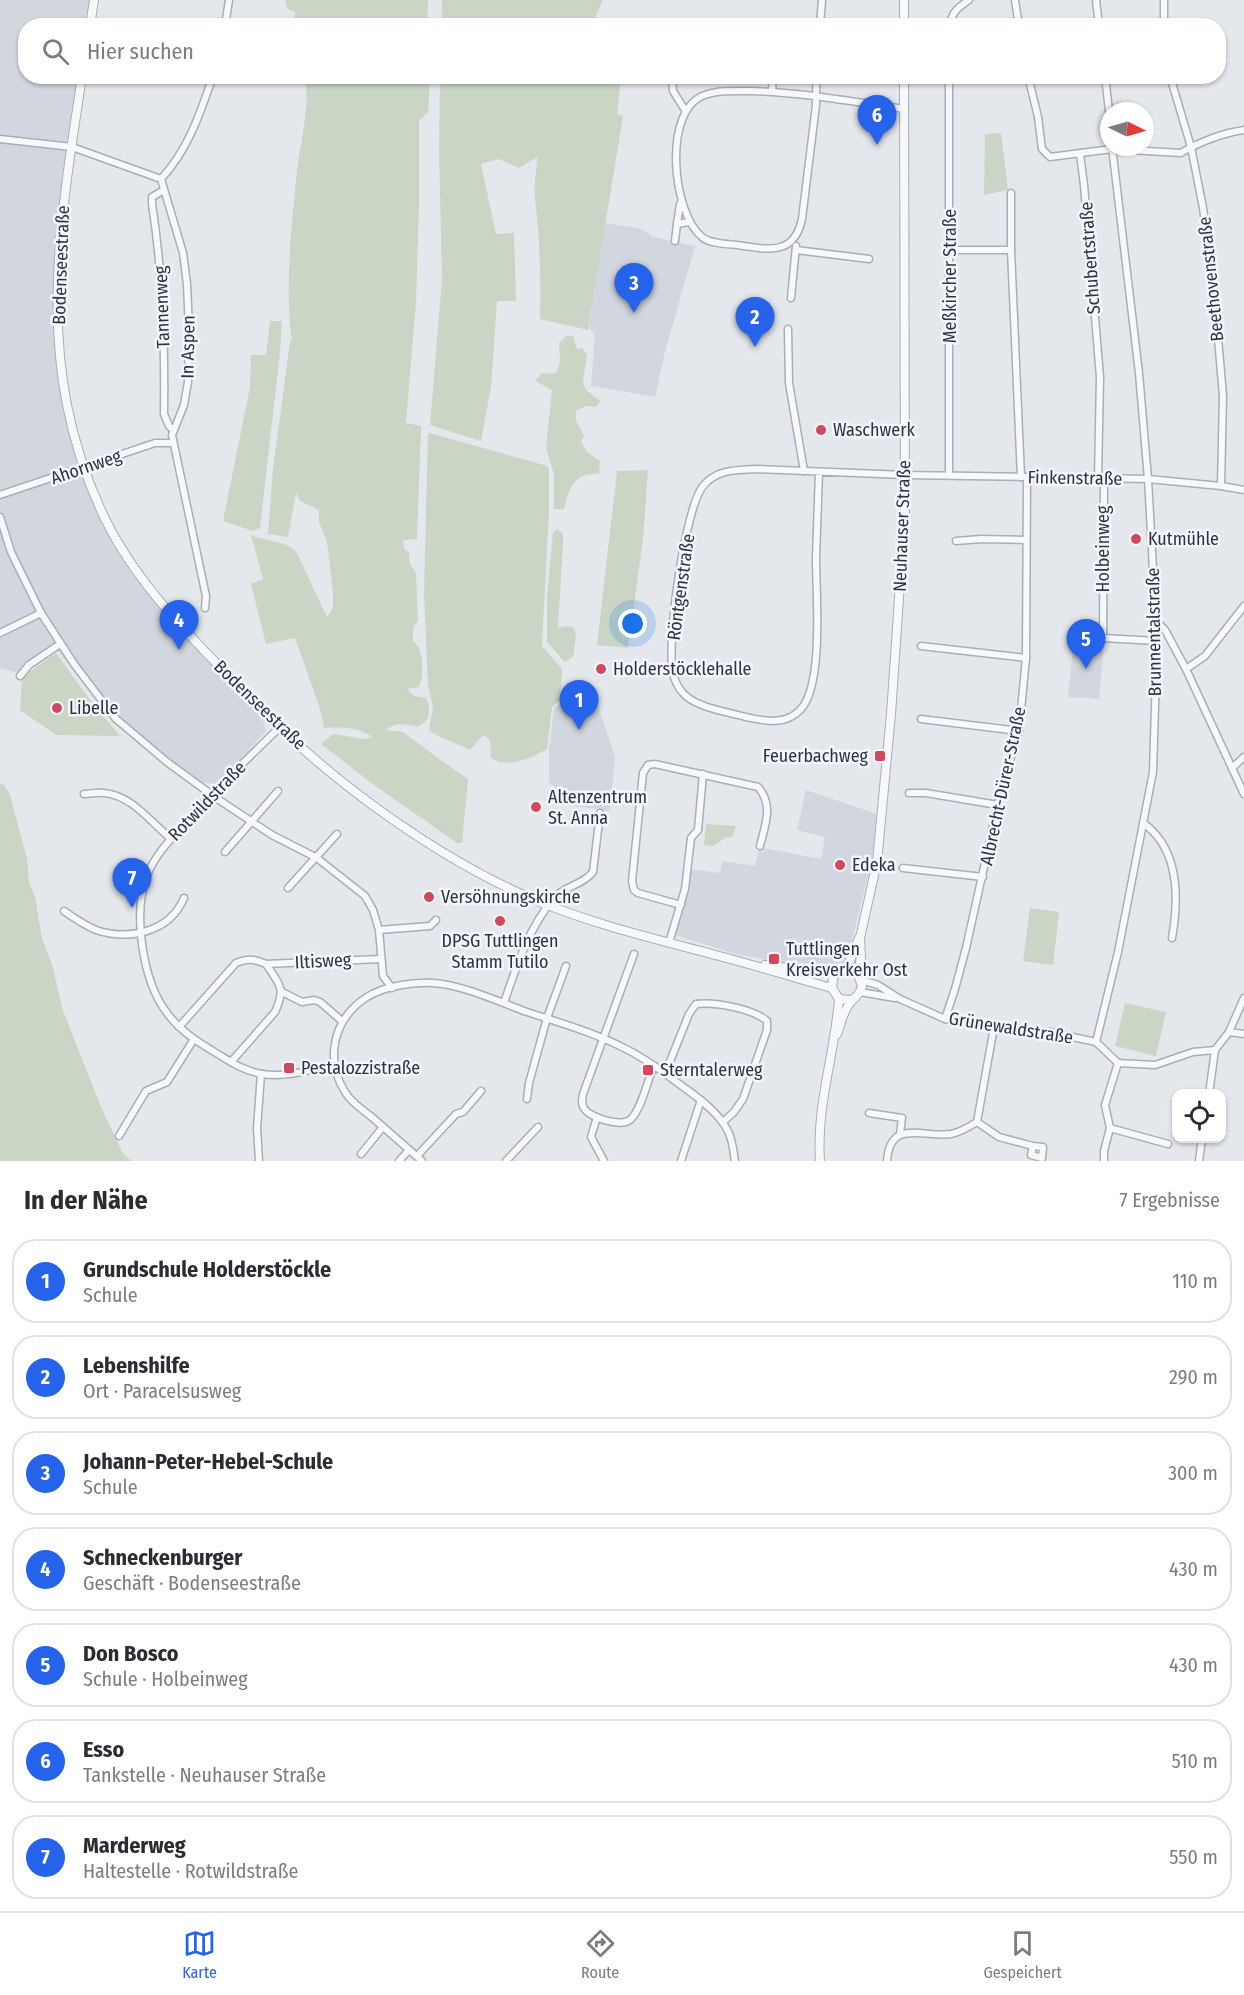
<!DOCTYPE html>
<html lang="de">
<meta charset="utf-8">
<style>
:root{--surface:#fff;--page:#f7f7f7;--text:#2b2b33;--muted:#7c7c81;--line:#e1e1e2;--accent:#2563eb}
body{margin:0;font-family:"Fira Sans Condensed",sans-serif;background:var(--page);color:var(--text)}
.controls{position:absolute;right:18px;bottom:18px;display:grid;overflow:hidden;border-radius:12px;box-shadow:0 2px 4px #0004}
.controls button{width:54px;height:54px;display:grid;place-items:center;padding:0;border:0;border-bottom:2px solid var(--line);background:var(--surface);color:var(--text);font:30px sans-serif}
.compass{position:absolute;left:1100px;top:102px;width:54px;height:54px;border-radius:50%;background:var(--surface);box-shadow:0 2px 4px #0004;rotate:95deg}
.you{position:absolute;left:633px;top:624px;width:21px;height:21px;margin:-15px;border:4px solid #fff;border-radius:50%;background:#1a73e8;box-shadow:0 0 0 9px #1a73e833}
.badge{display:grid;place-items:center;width:39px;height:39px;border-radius:50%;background:var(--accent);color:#fff;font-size:20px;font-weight:700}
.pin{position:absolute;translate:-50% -50px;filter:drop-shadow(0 2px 3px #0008)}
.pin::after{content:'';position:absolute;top:32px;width:21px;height:18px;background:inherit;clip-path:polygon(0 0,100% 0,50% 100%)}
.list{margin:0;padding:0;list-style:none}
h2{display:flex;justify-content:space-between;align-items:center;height:78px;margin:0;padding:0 24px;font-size:26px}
h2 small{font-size:20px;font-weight:400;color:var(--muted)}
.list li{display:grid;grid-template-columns:39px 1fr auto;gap:18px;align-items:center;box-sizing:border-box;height:84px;margin:0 12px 12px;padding:0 12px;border:2px solid var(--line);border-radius:24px}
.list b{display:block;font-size:22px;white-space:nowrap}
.list p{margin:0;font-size:20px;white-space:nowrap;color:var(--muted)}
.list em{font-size:20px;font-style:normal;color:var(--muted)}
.icon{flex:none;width:33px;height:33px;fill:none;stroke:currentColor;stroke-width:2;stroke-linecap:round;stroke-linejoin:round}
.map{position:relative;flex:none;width:1244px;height:1161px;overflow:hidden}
.search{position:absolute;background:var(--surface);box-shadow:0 2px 4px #0004;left:18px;right:18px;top:18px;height:66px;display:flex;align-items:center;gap:15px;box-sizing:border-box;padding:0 21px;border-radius:24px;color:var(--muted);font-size:22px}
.sheet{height:750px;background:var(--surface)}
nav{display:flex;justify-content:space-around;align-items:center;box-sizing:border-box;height:84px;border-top:2px solid var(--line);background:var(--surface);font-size:16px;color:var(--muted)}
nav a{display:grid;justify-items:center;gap:3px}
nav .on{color:var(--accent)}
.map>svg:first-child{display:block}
.built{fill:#d2d6de}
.green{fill:#c9d6c5}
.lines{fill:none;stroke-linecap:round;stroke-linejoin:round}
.minor-casing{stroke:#a9aeb7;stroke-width:9}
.tertiary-casing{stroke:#a9aeb7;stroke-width:10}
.minor{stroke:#f7f8fa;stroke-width:6}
.tertiary{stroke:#f7f8fa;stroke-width:8}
.poi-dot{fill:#d1495b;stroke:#f4f6f9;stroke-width:2}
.labels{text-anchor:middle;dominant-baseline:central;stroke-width:5;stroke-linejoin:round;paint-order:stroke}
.street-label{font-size:18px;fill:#2b3445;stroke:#f4f6f9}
.poi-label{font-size:18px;fill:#2b3445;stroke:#f4f6f9;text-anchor:start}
</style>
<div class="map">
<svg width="1244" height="1161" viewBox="0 0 1244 1161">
<rect width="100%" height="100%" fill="#e4e7ec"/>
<g class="built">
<path d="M0 0H90L86 25 26 26V76L78 77 68 146 56 254 61 392 104 523 144 585 260 711 266 731 217 784 199 783 131 727 90 689 55 648 18 673 0 668Z"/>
<path d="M605 223 639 228 653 237 695 246 665 352 655 397 591 386 595 336 589 326Z"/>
<path d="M1074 638 1104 641 1099 699 1068 697Z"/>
<path d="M565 688 595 696 615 757 610 811 575 806 549 782V752L554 709 562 701Z"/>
<path d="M806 790 877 814 872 859 847 960 833 971 808 968 732 953 675 935 686 892 688 869 720 873 722 861 755 866 760 847 821 859 825 837 797 830Z"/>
</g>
<g class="green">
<path d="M285 0H428L427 25H294L295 12 287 9Z"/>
<path d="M442 0H603L594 20 607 25H442Z"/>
<path d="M303 77H430L428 113 419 120V207L416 302 406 423 421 426 417 539 403 540 404 549 409 552 410 564 416 573 418 621 413 627V641C415 643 417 645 419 648 423 658 424 679 418 687L407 689 414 696 426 698C431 710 431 721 417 727 406 724 395 722 386 730L403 732 439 759 468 779 462 843H457L374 785 321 744 333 734 364 739 372 737C358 727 341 727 324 728L320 709 295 638 266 644 251 584 263 579 251 535C266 542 287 540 297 553L327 617 333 608V592L327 542 319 522V510L300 501 296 492 288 537 268 534 273 469 290 342 292 340C284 290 292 223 297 171 299 150 313 93 303 77Z"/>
<path d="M440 77H621L617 114 623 116 588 330 540 319C541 278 540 239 535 199 533 185 537 170 537 157L519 168 499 159 481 164 496 234 514 233 516 301H497L491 387 481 441 430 425 442 279 439 150Z"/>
<path d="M1001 133 1008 190 984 195 985 134Z"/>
<path d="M270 321H282L280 352 260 528 253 531 223 521 250 387 251 355H266Z"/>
<path d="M566 336H573L577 349 582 348 587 355 583 382 586 390 600 401 596 407 586 406 576 411V421L584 436 581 442 587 452 600 461 599 474C574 472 569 489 564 509H554V474L546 448 552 390 535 381 542 373 552 374 557 372 560 360 559 343Z"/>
<path d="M430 433 544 465 549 468V509L542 646 562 669 560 700 552 707 547 749C532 758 507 769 491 758L490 740 483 735 470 750 436 735 429 730 433 707 428 684 424 591 428 435Z"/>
<path d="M648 470 643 539 628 648 597 645 617 471Z"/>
<path d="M557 529 563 534V544L558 628 566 626 573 627 576 636 573 657 565 662 547 642V596L553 533Z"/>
<path d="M56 653 87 696 120 736 56 735 20 710 22 677Z"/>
<path d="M0 784 4 785 10 795 27 859 29 882 35 897 42 938 53 968 62 1008 99 1102 122 1152 131 1161H0Z"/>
<path d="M706 824 736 826 732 837H727L713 846 704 845Z"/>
<path d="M1030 908 1059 912 1053 965 1023 961Z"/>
<path d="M1125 1003 1166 1012 1156 1056 1115 1046Z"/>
</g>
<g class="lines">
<g class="minor-casing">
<g id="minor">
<path d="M1015 0 1019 26"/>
<path d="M1096 0 1099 26"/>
<path d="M225 26 229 0"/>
<path d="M820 26 822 0"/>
<path d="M950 26C951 12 959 7 969 0"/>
<path d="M1164 26V0"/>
<path d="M672 76 673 91 685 110"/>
<path d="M817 76C816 86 816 96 816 105L802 219C794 257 767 249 737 245 727 244 710 244 702 237 672 213 662 109 705 95 719 90 735 91 750 91 802 92 853 102 905 109"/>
<path d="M1028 76 1038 117 1042 149 1050 157 1112 149 1181 153C1199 142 1223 133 1244 130"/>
<path d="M1105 76 1109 111"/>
<path d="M1170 76 1191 147 1203 208 1213 280 1223 396 1221 486"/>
<path d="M772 91 773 76"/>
<path d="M0 139 72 147 161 179 183 253 187 284 189 329 188 382 184 405 172 435 206 596 205 608"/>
<path d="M1080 154 1084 185 1100 377 1098 479"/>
<path d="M161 179C188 150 200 114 213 76"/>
<path d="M164 190 152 197V204C163 274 165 343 164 414L169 426 173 430"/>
<path d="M1011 193V250L1021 477"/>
<path d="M677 224 680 204"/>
<path d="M675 241 677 224 689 222"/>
<path d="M796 250 869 259"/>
<path d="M950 250H1011"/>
<path d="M791 298 796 246"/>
<path d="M788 329 789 383 804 471"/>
<path d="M819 472C818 501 817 529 816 558 816 594 824 683 801 709 786 726 765 721 746 717 728 712 694 707 683 693 678 688 674 679 673 673 666 643 685 508 703 486 717 469 737 470 757 469L905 475 1148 479 1221 486 1244 490"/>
<path d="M949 475V76"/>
<path d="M1104 479 1103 638 1157 641"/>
<path d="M0 495 155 443H172"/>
<path d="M0 517 11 552 41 613 74 664 115 718 167 762 219 800 272 835 317 858 365 896 373 910 379 930 383 976 392 988"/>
<path d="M956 541 981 539 1026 540"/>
<path d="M1156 621 1165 630 1186 669 1244 794"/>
<path d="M0 633 41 613"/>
<path d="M921 646 1026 658"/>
<path d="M1186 669 1205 656 1244 606"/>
<path d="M20 676 29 665 60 644"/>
<path d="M921 719 1019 731"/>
<path d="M279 728C250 756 220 785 192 815 176 834 158 850 148 873 132 911 142 980 167 1013 180 1031 198 1042 216 1053 231 1062 244 1071 262 1074 286 1078 310 1070 334 1064"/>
<path d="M1232 768 1244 757"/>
<path d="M909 793H926L998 805"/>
<path d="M84 794C91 794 97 792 104 793 131 795 151 822 170 838"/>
<path d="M1143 823C1180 849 1179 898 1172 938"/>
<path d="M225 852 278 791"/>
<path d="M903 868 983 877"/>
<path d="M288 888 337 834"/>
<path d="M681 905 638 893 634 890 632 881 643 773 648 765 655 764 758 787C774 805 765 825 760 846"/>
<path d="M64 911C74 918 84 925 96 930 129 941 170 932 184 898"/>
<path d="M379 930 430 926 436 920"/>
<path d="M669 943 685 889 691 838 698 830 703 774"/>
<path d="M634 954 583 1094C582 1100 581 1104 584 1108 589 1118 623 1128 631 1119 642 1108 647 1081 654 1066"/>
<path d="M861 980 878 985 900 999 945 1019 994 1027 1049 1032 1096 1042 1118 1063"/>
<path d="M282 992 302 1002 314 1000 320 1002 342 1021"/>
<path d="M860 992 895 998"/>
<path d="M504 1003C516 967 529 927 554 898 564 886 583 885 593 872L600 813"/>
<path d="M945 1019 955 989 966 948 1002 786 1019 731 1026 658 1027 477"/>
<path d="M179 1027 236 963C248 958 254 959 266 964L381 959"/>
<path d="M1229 1032 1244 1034"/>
<path d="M1096 1042 1118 952 1153 772 1157 641 1148 479 1139 373 1112 147"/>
<path d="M231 1062 275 1012C286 988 280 985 266 964"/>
<path d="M1118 1063 1155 1065 1193 1052 1215 1050 1229 1032 1244 998"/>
<path d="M665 1074 689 1014 696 1004C714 1002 752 1008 767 1021V1030L743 1099 734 1112 723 1122"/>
<path d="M1209 1094 1215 1050"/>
<path d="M527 1099 529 1083 547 1018 566 966"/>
<path d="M869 1113 902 1118 900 1134"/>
<path d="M597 1117 591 1137 604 1161"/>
<path d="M977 1122 999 1137 1033 1146 1031 1155 1042 1158 1043 1147 1033 1146"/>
<path d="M1110 1128 1168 1144"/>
<path d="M119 1136 146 1091 167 1082 194 1039"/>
<path d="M361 1154 383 1127"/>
<path d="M417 1156 456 1114 463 1112 481 1091"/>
<path d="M259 1161 257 1128 261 1074"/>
<path d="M399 1161 409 1150"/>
<path d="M422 1161C406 1147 390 1133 374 1119 364 1110 352 1104 345 1092 324 1058 334 1018 367 997 385 986 412 982 433 983 459 984 498 1001 524 1011 557 1022 590 1031 622 1047 645 1058 666 1074 686 1089 700 1099 716 1111 725 1126 732 1136 733 1149 735 1161"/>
<path d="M506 1161 538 1127"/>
<path d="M681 1161 701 1100"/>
<path d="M887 1161C890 1118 923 1138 951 1134 961 1132 969 1127 977 1122L994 1027"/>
<path d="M1104 1161V1151L1110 1128 1105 1105 1118 1063"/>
<path d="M1199 1161 1202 1138"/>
</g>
</g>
<g class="tertiary-casing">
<g id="tertiary">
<path d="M904 0V26"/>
<path d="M90 26 94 0"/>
<path d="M82 76C66 185 45 296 67 405 74 440 85 475 100 508 127 569 175 621 221 668 240 688 259 708 278 726 347 792 441 859 528 897 595 926 665 941 734 960 767 969 799 979 832 988"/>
<path d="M765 965 836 974"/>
<path d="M846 970 859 938"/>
<path d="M858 975 861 957 860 938 877 862 879 841 891 714 905 511 904 76"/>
<path d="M837 1034C841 1024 843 1010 851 1002 856 996 860 995 862 986L858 975C849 967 840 969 833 978L832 988 839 999 851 1000"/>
<path d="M820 1161C816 1105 835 1054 839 999"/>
</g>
</g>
<use href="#minor" class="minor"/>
<use href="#tertiary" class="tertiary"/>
</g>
<g class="poi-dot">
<circle cx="821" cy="430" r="6"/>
<circle cx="1136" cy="539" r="6"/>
<circle cx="601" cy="669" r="6"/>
<circle cx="57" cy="708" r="6"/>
<rect x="874" y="750" width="12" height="12" rx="3"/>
<circle cx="536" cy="807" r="6"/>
<circle cx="840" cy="865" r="6"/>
<circle cx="429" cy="897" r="6"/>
<circle cx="500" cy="921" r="6"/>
<rect x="768" y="953" width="12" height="12" rx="3"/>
<rect x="283" y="1062" width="12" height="12" rx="3"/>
<rect x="642" y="1064" width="12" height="12" rx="3"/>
</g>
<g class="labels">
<g class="street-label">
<text transform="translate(1090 258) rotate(-94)">Schubertstraße</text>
<text transform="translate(61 265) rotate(-88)">Bodenseestraße</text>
<text transform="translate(950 276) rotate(-90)">Meßkircher Straße</text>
<text transform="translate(1211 279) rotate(-96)">Beethovenstraße</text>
<text transform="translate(162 307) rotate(-92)">Tannenweg</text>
<text transform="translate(188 347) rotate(-89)">In Aspen</text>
<text transform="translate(86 467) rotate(-19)">Ahornweg</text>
<text transform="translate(1075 478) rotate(1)">Finkenstraße</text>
<text transform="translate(902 526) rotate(-88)">Neuhauser Straße</text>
<text transform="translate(1103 549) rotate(-90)">Holbeinweg</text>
<text transform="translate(681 587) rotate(-82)">Röntgenstraße</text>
<text transform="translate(1154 632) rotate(-91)">Brunnentalstraße</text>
<text transform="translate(260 705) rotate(44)">Bodenseestraße</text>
<text transform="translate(1003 786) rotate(-78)">Albrecht-Dürer-Straße</text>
<text transform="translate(207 801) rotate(-46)">Rotwildstraße</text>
<text transform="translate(323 961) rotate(-3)">Iltisweg</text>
<text transform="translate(1011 1028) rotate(9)">Grünewaldstraße</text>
</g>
<g class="poi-label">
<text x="833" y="430">Waschwerk</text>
<text x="1148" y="539">Kutmühle</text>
<text x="613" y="669">Holderstöcklehalle</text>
<text x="69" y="708">Libelle</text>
<text x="868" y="756" text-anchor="end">Feuerbachweg</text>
<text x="548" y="797">Altenzentrum<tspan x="548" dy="21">St. Anna</tspan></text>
<text x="852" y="865">Edeka</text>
<text x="441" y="897">Versöhnungskirche</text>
<text x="500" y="941" text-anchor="middle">DPSG Tuttlingen<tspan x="500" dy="21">Stamm Tutilo</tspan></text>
<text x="786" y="949">Tuttlingen<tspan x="786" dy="21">Kreisverkehr Ost</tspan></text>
<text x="301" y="1068">Pestalozzistraße</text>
<text x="660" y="1070">Sterntalerweg</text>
</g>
</g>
</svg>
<div class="controls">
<button><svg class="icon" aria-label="locate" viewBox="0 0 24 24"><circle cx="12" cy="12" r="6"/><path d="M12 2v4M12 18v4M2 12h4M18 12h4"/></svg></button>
</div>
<svg class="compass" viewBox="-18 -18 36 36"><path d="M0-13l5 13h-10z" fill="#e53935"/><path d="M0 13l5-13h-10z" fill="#7c7c81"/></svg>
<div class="you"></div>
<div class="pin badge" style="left:579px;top:730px">1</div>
<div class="pin badge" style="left:755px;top:347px">2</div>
<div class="pin badge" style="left:634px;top:313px">3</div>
<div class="pin badge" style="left:179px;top:650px">4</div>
<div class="pin badge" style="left:1086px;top:669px">5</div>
<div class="pin badge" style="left:877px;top:145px">6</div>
<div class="pin badge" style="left:132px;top:908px">7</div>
<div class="search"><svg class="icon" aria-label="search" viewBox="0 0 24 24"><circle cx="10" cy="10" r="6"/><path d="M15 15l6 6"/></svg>Hier suchen</div>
</div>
<section class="sheet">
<h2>In der Nähe<small>7 Ergebnisse</small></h2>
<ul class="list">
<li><span class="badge">1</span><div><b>Grundschule Holderstöckle</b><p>Schule</p></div><em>110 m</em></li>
<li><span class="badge">2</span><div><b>Lebenshilfe</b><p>Ort · Paracelsusweg</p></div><em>290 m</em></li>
<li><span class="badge">3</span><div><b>Johann-Peter-Hebel-Schule</b><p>Schule</p></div><em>300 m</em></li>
<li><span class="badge">4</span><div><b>Schneckenburger</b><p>Geschäft · Bodenseestraße</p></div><em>430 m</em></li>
<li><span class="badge">5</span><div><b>Don Bosco</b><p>Schule · Holbeinweg</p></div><em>430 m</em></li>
<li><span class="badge">6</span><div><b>Esso</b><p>Tankstelle · Neuhauser Straße</p></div><em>510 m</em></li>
<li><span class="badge">7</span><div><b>Marderweg</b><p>Haltestelle · Rotwildstraße</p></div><em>550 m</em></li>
</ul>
</section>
<nav>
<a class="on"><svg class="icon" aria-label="map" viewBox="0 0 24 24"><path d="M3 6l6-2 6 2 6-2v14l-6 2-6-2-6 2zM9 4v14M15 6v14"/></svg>Karte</a>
<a><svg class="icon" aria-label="directions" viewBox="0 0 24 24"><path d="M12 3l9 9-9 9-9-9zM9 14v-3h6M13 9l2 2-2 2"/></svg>Route</a>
<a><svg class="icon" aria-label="saved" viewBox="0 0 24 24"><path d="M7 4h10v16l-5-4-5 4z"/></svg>Gespeichert</a>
</nav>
